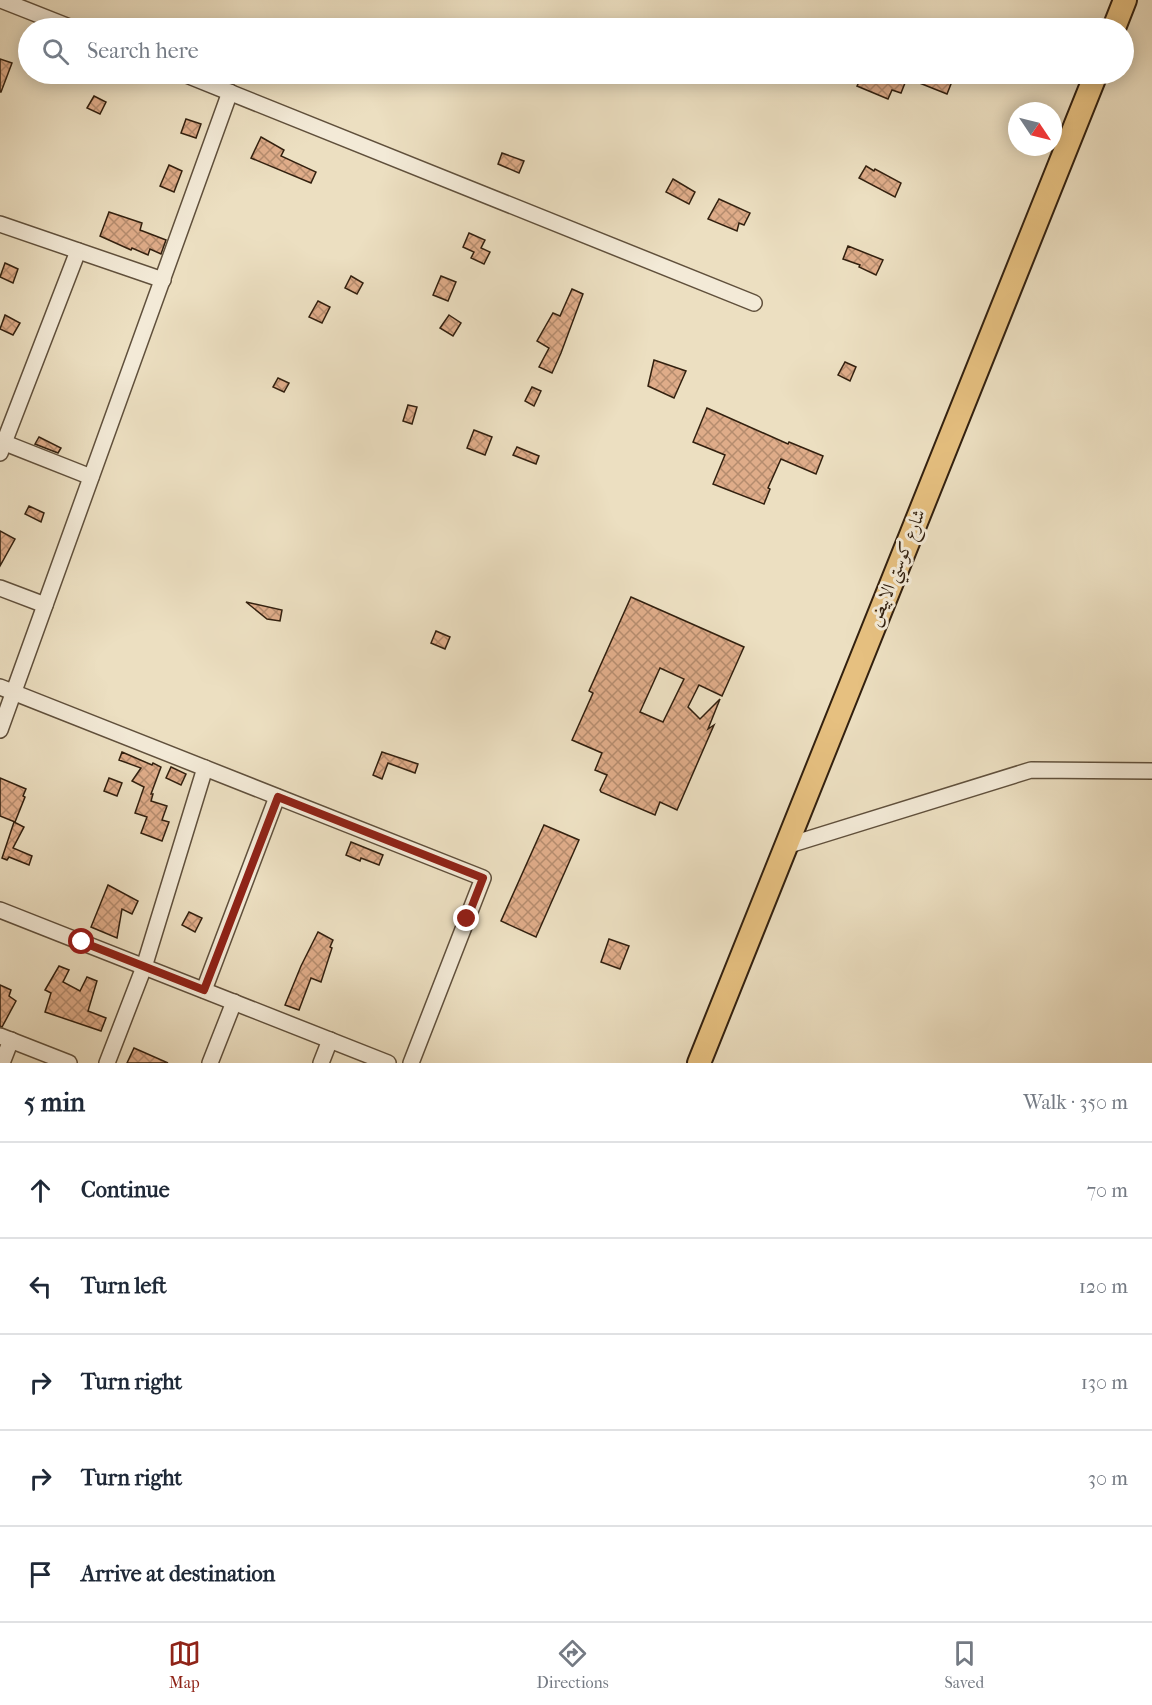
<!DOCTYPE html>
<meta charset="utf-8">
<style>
:root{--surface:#fff;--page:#f6f6f7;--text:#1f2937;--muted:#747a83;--line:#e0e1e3;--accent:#8f2418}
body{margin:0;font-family:"IM FELL French Canon",Amiri,serif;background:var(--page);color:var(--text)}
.compass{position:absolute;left:1008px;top:102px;width:54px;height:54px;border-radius:50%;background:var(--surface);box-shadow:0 3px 15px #0003;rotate:125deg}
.stop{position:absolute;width:18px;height:18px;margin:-14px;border:4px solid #8f2418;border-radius:50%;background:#fff}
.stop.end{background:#8f2418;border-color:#fff;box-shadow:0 2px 6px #0008}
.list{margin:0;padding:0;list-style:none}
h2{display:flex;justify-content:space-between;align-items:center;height:78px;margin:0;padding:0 24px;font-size:26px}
h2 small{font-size:20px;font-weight:400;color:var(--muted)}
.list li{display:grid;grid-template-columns:39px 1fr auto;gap:18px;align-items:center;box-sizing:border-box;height:96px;padding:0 24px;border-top:2px solid var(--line)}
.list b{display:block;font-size:22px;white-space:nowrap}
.list em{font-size:20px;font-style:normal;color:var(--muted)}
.icon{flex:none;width:33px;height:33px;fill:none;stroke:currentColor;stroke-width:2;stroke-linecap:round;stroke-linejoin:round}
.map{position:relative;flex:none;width:1152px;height:1063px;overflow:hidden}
.search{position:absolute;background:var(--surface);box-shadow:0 3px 15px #0003;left:18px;right:18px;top:18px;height:66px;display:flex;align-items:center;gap:15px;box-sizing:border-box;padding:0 21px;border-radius:33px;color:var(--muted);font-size:22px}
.sheet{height:558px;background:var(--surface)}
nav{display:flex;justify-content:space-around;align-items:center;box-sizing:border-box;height:84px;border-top:2px solid var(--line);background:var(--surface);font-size:16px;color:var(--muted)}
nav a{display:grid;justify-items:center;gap:3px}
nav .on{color:var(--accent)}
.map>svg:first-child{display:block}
.building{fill:url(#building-cross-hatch);stroke:#32200f;stroke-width:1.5;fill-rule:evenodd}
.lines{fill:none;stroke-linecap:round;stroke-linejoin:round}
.minor-casing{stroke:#60503c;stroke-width:18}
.highway-casing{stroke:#32200f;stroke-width:26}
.minor{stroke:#f3ead7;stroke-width:15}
.highway{stroke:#e6c080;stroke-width:22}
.route{stroke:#8f2418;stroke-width:8}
.labels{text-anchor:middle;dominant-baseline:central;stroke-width:6;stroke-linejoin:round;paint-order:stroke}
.street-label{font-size:18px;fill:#32200f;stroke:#f3ead7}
</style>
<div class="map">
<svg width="1152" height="1063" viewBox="0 0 1152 1063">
<defs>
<pattern id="building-cross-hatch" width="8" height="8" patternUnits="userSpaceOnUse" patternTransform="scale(1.5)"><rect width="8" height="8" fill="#dfac89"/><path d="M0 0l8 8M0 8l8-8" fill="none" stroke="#b58c6e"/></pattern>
</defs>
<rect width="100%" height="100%" fill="#ecdfc1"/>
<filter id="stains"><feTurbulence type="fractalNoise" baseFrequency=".00333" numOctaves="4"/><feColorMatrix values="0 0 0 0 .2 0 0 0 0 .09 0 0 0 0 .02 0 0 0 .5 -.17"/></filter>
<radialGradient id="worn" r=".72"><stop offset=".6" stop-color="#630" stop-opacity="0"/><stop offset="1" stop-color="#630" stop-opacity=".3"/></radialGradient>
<g class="building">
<path d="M0 59 12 63 1 92H0Z"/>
<path d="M863 74H873L894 82 897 74H955L947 94 907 78 901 93 892 90 888 99 857 86Z"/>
<path d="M94 96 106 102 100 114 87 108Z"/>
<path d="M186 119 201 124 196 138 181 133Z"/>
<path d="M261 137 284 150 281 156 316 172 311 183 251 158Z"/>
<path d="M502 153 524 161 519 173 498 164Z"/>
<path d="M169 165 182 171 174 192 160 186Z"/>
<path d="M866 166 874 171 875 169 901 183 895 197 859 178Z"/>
<path d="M673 179 695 192 689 204 666 192Z"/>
<path d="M719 199 750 213 744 225 739 223 737 231 708 219Z"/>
<path d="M109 212 142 223 140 230 166 240 161 254 150 249 148 255 132 248 131 250 100 236Z"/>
<path d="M469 233 485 240 481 248 490 252 484 264 471 258 474 252 463 247Z"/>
<path d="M848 246 883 260 876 275 859 267 860 265 843 259Z"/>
<path d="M5 263 18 269 13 283 0 277Z"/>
<path d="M351 276 363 283 357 294 345 288Z"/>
<path d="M441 276 456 282 448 301 433 295Z"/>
<path d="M572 289 583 294 561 353 552 373 539 367 549 348 537 341 553 313 560 316Z"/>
<path d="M318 301 330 307 322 323 309 317Z"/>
<path d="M5 315 20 323 13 335 0 329Z"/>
<path d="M449 315 461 323 453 336 440 328Z"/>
<path d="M654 360 686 371 674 398 648 386Z"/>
<path d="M845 362 856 367 850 381 838 375Z"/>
<path d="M278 378 289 383 284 392 273 387Z"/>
<path d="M532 387 541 391 534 406 525 401Z"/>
<path d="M408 405 417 407 412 424 403 421Z"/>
<path d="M707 408 788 444 789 442 823 456 816 474 781 459 768 488 770 489 764 504 713 484 725 455 693 442Z"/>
<path d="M474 430 492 437 485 455 467 448Z"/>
<path d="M39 437 61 448 58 453 35 444Z"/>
<path d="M517 447 539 456 536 464 513 455Z"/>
<path d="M29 506 44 513 41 522 25 514Z"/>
<path d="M0 531 15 539 0 566Z"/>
<path d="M631 597 744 647 722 696 699 685 688 707 700 719 720 699 708 729 714 725 677 810 660 802 655 815 601 792 600 790 607 775 595 770 602 753 572 740 593 693 589 691ZM660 668 684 679 663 722 640 712Z"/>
<path d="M246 602 282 610 280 621 267 619Z"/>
<path d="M436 631 450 637 445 649 431 643Z"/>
<path d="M122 752 152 765 153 763 161 767 151 794H153L151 801 167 806 162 820 169 822 162 841 141 833 147 817 135 813 144 787 132 781 141 768 119 760Z"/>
<path d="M382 752 418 764 415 773 388 763 382 779 373 775Z"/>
<path d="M171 767 186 774 181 785 166 778Z"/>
<path d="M0 778 26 789 23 796 25 797 15 822 0 816Z"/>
<path d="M109 778 122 783 117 796 104 791Z"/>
<path d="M14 822 24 827 13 848 32 856 29 865 9 857 7 860 2 858Z"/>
<path d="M544 825 579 840 536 937 501 921Z"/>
<path d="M351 842 383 855 379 865 361 858 360 861 346 855Z"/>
<path d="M108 885 138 901 132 914 122 909 117 938 91 927Z"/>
<path d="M189 912 202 918 195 932 182 925Z"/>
<path d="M318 932 333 940 330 947 332 948 321 982 311 978 299 1010 285 1005 301 966Z"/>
<path d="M609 939 629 946 620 969 601 962Z"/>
<path d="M59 966 69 970 63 982 80 991 87 977 97 981 88 1011 106 1018 101 1031 45 1012 51 993 45 990Z"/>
<path d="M0 985 11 990 9 996 16 1001 2 1027 0 1026Z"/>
<path d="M134 1048 168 1063H127Z"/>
</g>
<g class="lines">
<g class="minor-casing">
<g id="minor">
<path d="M1 0 72 28"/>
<path d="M184 74 754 303"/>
<path d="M0 224 163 280"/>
<path d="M0 441 91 477"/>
<path d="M0 453 78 251"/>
<path d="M0 588 45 605"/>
<path d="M0 687 483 878 411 1063"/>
<path d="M0 730 230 92"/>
<path d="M786 846 1031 770 1152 771"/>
<path d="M0 910 388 1063"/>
<path d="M204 990 277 797"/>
<path d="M0 1036 69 1063"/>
<path d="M2 1063 11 1040"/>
<path d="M107 1063 144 967 205 768"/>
<path d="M210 1063 234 1002"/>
<path d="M321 1063 330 1040"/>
</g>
</g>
<g class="highway-casing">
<g id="highway">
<path d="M1114 28 1125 0"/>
<path d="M699 1063 1096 74"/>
</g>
</g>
<use href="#minor" class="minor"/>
<use href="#highway" class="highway"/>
</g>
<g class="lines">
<path class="route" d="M82 942 204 990 278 797 483 878 467 919"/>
</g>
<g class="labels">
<g class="street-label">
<text transform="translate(897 568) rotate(-68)">شارع كوستي الابيض</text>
</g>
</g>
<rect width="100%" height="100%" filter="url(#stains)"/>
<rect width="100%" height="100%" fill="url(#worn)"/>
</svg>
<svg class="compass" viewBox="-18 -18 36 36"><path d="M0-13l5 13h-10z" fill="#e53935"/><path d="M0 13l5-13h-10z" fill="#747a83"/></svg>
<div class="stop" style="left:82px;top:942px"></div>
<div class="stop end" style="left:467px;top:919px"></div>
<div class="search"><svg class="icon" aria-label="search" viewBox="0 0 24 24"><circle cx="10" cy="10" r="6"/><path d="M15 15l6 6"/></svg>Search here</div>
</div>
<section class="sheet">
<h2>5 min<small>Walk · 350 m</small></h2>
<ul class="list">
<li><svg class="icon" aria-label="ahead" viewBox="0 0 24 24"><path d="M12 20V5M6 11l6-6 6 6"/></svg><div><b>Continue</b></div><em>70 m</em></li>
<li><svg class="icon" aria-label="left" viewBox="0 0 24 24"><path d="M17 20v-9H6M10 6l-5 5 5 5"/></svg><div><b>Turn left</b></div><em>120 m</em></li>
<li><svg class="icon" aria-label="right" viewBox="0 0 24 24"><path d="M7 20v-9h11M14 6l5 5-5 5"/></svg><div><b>Turn right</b></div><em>130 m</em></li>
<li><svg class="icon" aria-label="right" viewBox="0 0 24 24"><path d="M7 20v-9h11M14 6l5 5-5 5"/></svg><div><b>Turn right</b></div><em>30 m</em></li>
<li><svg class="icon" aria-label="arrive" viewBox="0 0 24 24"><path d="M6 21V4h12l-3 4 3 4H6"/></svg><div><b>Arrive at destination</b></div></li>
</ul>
</section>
<nav>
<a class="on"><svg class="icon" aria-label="map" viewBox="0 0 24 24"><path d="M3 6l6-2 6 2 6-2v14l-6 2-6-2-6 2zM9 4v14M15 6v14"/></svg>Map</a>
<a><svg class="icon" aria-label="directions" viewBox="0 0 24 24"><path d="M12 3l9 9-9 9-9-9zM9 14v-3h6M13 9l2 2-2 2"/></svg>Directions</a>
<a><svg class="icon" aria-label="saved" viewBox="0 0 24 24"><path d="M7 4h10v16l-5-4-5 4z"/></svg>Saved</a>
</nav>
